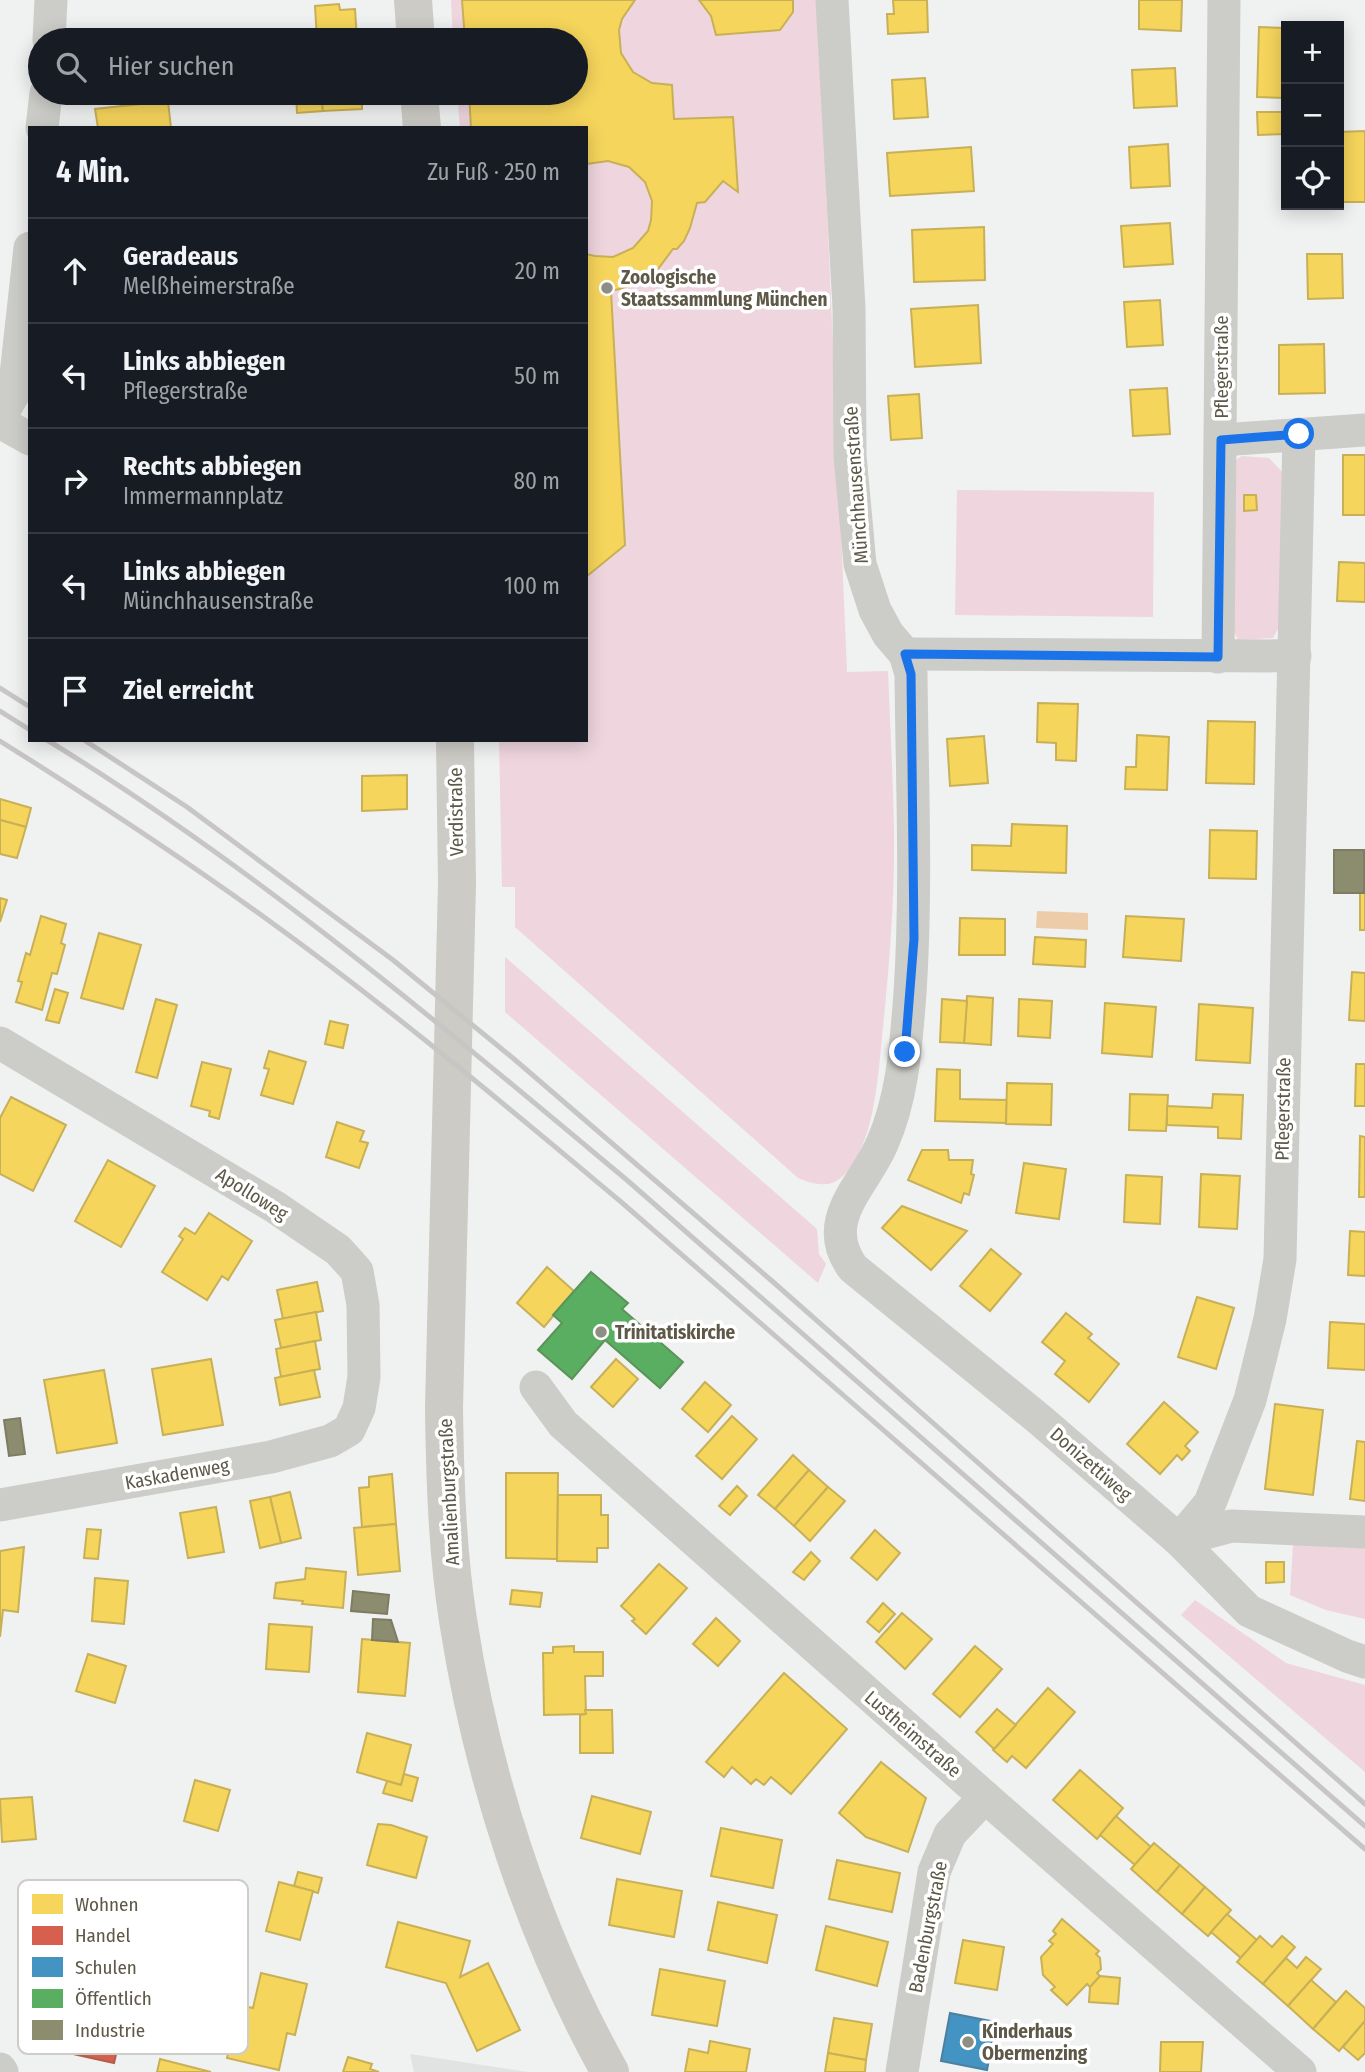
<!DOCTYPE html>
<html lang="de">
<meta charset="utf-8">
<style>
:root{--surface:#171b24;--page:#242831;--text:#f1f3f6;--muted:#9ea1a6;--line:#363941}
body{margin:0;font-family:"Fira Sans Condensed",sans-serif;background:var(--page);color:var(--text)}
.controls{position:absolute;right:21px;top:21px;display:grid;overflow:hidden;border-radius:0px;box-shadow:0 4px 18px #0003}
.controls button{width:63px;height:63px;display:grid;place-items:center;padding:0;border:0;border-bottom:2px solid var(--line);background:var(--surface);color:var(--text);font:35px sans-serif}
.stop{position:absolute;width:21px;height:21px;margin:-16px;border:5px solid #1a73e8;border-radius:50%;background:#fff}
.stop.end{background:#1a73e8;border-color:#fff;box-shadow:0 2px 7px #0008}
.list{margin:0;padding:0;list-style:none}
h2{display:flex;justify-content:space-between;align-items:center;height:91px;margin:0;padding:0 28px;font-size:30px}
h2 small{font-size:23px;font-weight:400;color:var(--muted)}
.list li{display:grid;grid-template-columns:46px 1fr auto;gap:21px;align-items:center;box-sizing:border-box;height:105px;padding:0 28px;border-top:2px solid var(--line)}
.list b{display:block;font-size:26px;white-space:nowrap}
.list p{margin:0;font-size:23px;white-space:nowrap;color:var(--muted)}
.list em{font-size:23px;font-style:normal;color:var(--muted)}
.icon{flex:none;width:38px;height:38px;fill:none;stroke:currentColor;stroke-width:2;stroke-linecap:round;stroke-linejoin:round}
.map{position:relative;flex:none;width:1365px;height:2072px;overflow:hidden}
.search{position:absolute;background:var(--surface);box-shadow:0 4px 18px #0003;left:28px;top:28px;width:560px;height:77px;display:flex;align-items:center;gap:18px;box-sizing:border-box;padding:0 24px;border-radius:38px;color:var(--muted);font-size:26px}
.panel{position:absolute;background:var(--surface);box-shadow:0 4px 18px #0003;left:28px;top:126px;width:560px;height:616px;border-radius:0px}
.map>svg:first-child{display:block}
.education{fill:#e1e2e2}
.green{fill:#efd5de}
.water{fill:#edccaa}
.homes{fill:#f6d55c;stroke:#c8b056;stroke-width:2}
.shops{fill:#d6604d;stroke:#b25e4b;stroke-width:2}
.schools{fill:#4393c3;stroke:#4b819e;stroke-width:2}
.public{fill:#5aae61;stroke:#5b9459;stroke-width:2}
.industry{fill:#8c8c6e;stroke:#7e7c62;stroke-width:2}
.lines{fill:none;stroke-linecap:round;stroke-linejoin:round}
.minor{stroke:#ccccc8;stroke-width:33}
.primary{stroke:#cccbc5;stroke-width:38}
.rail{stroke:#c7c6c4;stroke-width:5}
.route{stroke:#1a73e8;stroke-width:9}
.poi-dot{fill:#908e82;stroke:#fff;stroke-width:2.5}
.labels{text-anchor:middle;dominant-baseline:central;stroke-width:7;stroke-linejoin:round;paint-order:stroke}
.poi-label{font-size:19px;font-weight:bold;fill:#5d5847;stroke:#fff;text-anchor:start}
.street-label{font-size:19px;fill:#5d5847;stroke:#fff}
.key{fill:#fff;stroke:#cecdc8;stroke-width:2}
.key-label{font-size:19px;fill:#5d5847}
</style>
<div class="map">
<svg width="1365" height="2072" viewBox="0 0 1365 2072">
<rect width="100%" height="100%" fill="#f0f1f1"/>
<path class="education" d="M410 2054 528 2072H414Z"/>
<g class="green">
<path d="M451 0H818L847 672 888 671C890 724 893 777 894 830 895 899 889 969 882 1037 878 1077 874 1148 842 1177 828 1189 813 1184 798 1178L515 927V887H502L499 740H586V128H460L457 93H576V40H453Z"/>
<path d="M1242 456 1269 458 1284 474 1279 627 1273 638 1238 640 1231 625 1232 462Z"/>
<path d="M957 490 1154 492 1153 617 955 615Z"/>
<path d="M505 957 817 1229 819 1254 826 1264 818 1283 505 1012Z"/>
<path d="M1293 1544 1365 1546V1619L1326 1610 1290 1595Z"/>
<path d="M1195 1600 1286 1663 1365 1685V1772L1181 1615Z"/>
</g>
<path class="water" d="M1037 911 1088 913V930L1036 928Z"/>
<g class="homes">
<path d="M462 0H635L622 19 619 30 621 53 633 72 652 83 672 85 674 119 733 117 738 192 723 181 705 202 697 203 690 228 684 241 677 249H673L658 269 635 285 611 291 625 545 586 577V254L595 256 613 257 633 248 648 231 651 220 652 201 645 182 629 167 608 161 586 164V128H471L469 93H576V40H465Z"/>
<path d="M699 0H793V12L780 30 716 35 711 16Z"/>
<path d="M893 0H927L928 32 888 34 887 14H894Z"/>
<path d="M1139 0H1182L1181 31 1139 29Z"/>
<path d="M339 4 340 10 355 9 357 40H317L315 6Z"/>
<path d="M1259 27 1286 28V98L1257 97Z"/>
<path d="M168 30 169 40H131L130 33Z"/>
<path d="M1175 68 1177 106 1134 108 1132 70Z"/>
<path d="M925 78 928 117 894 119 892 80Z"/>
<path d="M296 93H321L323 111 297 113Z"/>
<path d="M321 93H367V98L362 99V109L323 111Z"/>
<path d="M168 101 171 128H98L95 109Z"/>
<path d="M1257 112H1286V134L1258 135Z"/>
<path d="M1365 131V202H1339V132Z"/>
<path d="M1168 144 1170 186 1131 188 1129 147Z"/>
<path d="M971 147 974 191 890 196 887 153Z"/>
<path d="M1170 223 1173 264 1124 267 1121 226Z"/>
<path d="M984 227 985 280 914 282 912 230Z"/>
<path d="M1307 254H1342L1343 298 1308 299Z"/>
<path d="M1160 300 1163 345 1127 347 1124 302Z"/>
<path d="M978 305 981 363 915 367 911 309Z"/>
<path d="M1324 344 1325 393 1279 394V345Z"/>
<path d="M1167 388 1170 434 1133 436 1130 390Z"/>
<path d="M919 394 922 438 891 440 888 396Z"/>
<rect x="1343" y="455" width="22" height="60"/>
<path d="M1244 495H1256L1257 510 1244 511Z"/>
<path d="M1339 562 1365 563V602L1337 601Z"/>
<path d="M1038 703 1078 704 1076 761 1056 760V743L1037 742Z"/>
<path d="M1208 721 1255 722 1254 784 1206 783Z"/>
<path d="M1137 735 1169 737 1167 790 1125 789 1126 767H1136Z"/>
<path d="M984 736 988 783 950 786 947 739Z"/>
<path d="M407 775V809L362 811V776Z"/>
<path d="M0 799 31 808 26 827 0 820Z"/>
<path d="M0 820 26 827 17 858 0 854Z"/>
<path d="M1012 824 1067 826 1066 873 972 870V845L1011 846Z"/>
<path d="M1210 830 1257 831 1256 879 1209 878Z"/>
<rect x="1360" y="893" width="5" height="37"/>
<path d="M0 898 7 900 0 922Z"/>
<path d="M41 916 66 924 61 943 65 945 57 974 52 973 42 1010 16 1002 22 982 18 981 26 953 30 955Z"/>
<path d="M1126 916 1184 919 1181 961 1123 957Z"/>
<path d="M960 918 1005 919V955H959Z"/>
<path d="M99 933 141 945 123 1009 81 998Z"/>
<path d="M1035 937 1086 940 1085 967 1033 964Z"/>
<path d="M1352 972 1365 973V1021L1349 1020Z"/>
<path d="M55 989 68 993 59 1023 46 1020Z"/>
<path d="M967 996 993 998 991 1045 964 1043Z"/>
<path d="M156 999 177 1005 157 1078 136 1072Z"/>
<path d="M942 999 967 1001 964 1043 940 1042Z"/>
<path d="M1019 999 1052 1001 1050 1038 1018 1036Z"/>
<path d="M1105 1003 1156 1007 1152 1057 1102 1053Z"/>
<path d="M1199 1004 1253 1008 1250 1063 1196 1060Z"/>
<path d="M330 1021 348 1025 343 1048 325 1044Z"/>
<path d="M269 1051 306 1062 293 1104 261 1095 269 1069 264 1068Z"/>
<path d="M202 1062 231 1069 219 1119 209 1116 210 1111 191 1106Z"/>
<path d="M1356 1064H1365V1106H1355Z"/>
<path d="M937 1069 960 1070V1099L1007 1100 1006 1123 935 1121Z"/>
<path d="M1007 1083 1052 1084 1051 1125 1006 1124Z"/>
<path d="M1130 1094 1168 1095 1166 1131 1129 1130Z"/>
<path d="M1213 1094 1243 1095 1241 1139 1218 1138V1127L1167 1125V1106L1212 1108Z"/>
<path d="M11 1097 66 1125 33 1191 0 1174V1118Z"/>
<path d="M337 1122 364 1131 360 1141 368 1143 359 1168 326 1157Z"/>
<path d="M1360 1136 1365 1137V1197H1359Z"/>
<path d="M922 1150H948L949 1160H973L971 1174 974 1175 969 1195 964 1193 961 1203 908 1180Z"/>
<path d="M108 1160 155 1186 121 1247 75 1221Z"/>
<path d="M1024 1163 1066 1169 1059 1219 1016 1213Z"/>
<path d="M1201 1174 1240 1176 1237 1229 1199 1227Z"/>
<path d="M1126 1175 1162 1177 1160 1224 1124 1222Z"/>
<path d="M902 1206 967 1231 931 1270 882 1228Z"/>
<path d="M209 1213 252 1241 228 1280 222 1276 207 1300 162 1272 183 1239 179 1236 185 1228 195 1234Z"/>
<path d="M1350 1231 1365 1232V1276L1348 1275Z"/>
<path d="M991 1249 1021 1274 990 1311 960 1286Z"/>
<path d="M547 1267 574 1291 544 1327 517 1303Z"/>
<path d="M317 1282 323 1311 283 1319 277 1290Z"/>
<path d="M1197 1297 1234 1308 1216 1369 1178 1357Z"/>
<path d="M316 1312 321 1340 281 1348 275 1320Z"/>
<path d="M1066 1313 1092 1334 1088 1338 1119 1364 1089 1402 1055 1374 1065 1361 1042 1342Z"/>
<path d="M1330 1322 1365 1324V1370L1328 1368Z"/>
<path d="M315 1341 320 1369 281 1377 276 1349Z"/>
<path d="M211 1359 223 1425 163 1435 152 1369Z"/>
<path d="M616 1359 638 1379 613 1407 591 1387Z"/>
<path d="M104 1370 117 1443 57 1453 44 1380Z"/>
<path d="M314 1370 320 1397 280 1405 275 1378Z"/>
<path d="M705 1382 731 1405 708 1432 682 1409Z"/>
<path d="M1164 1402 1198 1432 1185 1446 1190 1451 1182 1460 1177 1455 1160 1474 1127 1444Z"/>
<path d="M1275 1404 1323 1410 1313 1495 1265 1489Z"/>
<path d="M732 1416 757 1439 722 1479 696 1456Z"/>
<path d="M1357 1441 1365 1442V1501L1350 1499Z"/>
<path d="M793 1455 809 1470 775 1509 758 1495Z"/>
<path d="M809 1470 828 1487 794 1526 775 1509Z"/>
<path d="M506 1473H558L557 1559 506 1558Z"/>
<path d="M392 1474 396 1524 362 1527 359 1488 369 1487V1477Z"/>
<path d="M737 1486 747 1496 730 1515 719 1506Z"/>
<path d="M828 1487 845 1501 810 1541 794 1526Z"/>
<path d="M290 1492 301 1538 281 1543 270 1497Z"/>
<path d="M558 1495H601V1515H608V1548H597V1562L557 1561Z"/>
<path d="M270 1497 281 1543 260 1548 250 1501Z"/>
<path d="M216 1507 224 1552 188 1558 180 1513Z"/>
<path d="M396 1524 400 1571 358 1575 354 1528Z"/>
<path d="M87 1529 101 1530 98 1559 84 1558Z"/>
<path d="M875 1530 900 1553 877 1580 851 1558Z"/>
<path d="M24 1547 18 1612 3 1610 0 1637V1551Z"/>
<path d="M811 1552 820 1561 804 1580 793 1572Z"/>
<path d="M1266 1562H1284V1582L1266 1583Z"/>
<path d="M659 1564 687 1588 646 1634 632 1621 635 1619 621 1606Z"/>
<path d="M306 1568 346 1572 343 1608 302 1604 303 1601 274 1598 276 1583 305 1579Z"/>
<path d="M95 1578 128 1581 124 1624 92 1621Z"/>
<path d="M512 1590 542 1593 540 1607 510 1604Z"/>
<path d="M883 1603 895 1614 879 1632 867 1622Z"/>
<path d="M902 1613 932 1639 905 1669 876 1642Z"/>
<path d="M716 1618 740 1641 718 1666 693 1644Z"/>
<path d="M269 1624 312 1627 309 1672 266 1669Z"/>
<path d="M362 1639 410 1643 405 1696 358 1692Z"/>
<path d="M574 1646V1652H603V1676H585L586 1714 544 1715 543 1653H553V1647Z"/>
<path d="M975 1646 1002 1669 960 1717 933 1694Z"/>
<path d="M88 1654 126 1666 115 1703 76 1691Z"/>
<path d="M784 1673 847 1729 791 1794 771 1777 764 1785 756 1779 751 1784 732 1767 724 1777 706 1762Z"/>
<path d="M1048 1688 1075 1712 1026 1768 1012 1756 1007 1762 993 1750Z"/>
<path d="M997 1709 1016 1725 994 1749 976 1732Z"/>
<path d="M585 1710H612L613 1753H580V1715L586 1714Z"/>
<path d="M367 1733 411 1745 401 1785 357 1772Z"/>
<path d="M881 1762 926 1798 908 1852 866 1837 839 1813Z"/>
<path d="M1080 1770 1123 1808 1097 1839 1053 1800Z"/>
<path d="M404 1774 418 1778 412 1801 383 1793 387 1781 401 1785Z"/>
<path d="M195 1780 230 1790 218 1831 184 1821Z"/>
<path d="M592 1796 651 1812 640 1854 581 1838Z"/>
<path d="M32 1797 36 1839 2 1842 0 1799Z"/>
<path d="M1116 1816 1151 1847 1135 1865 1100 1835Z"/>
<path d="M378 1824 391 1825 427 1837 416 1878 367 1865Z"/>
<path d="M721 1828 782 1840 773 1888 711 1876Z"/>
<path d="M1154 1843 1180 1865 1157 1892 1131 1869Z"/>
<path d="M837 1860 900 1873 892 1912 829 1899Z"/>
<path d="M1180 1865 1205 1887 1182 1914 1157 1892Z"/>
<path d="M298 1872 322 1878 318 1893 294 1886Z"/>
<path d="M617 1879 682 1891 674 1937 609 1925Z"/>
<path d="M279 1882 313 1891 300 1940 266 1931Z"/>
<path d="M1205 1887 1231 1910 1208 1936 1182 1914Z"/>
<path d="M718 1902 777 1915 767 1963 708 1950Z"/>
<path d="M1227 1914 1257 1940 1241 1958 1211 1932Z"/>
<path d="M1062 1919 1099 1951 1096 1954 1100 1958 1101 1969 1097 1973 1100 1976 1090 1987 1087 1984 1067 2005 1051 1990 1055 1987 1043 1975 1041 1957 1053 1944 1049 1941 1056 1934 1053 1931Z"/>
<path d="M398 1922 470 1941 460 1977 488 1963 520 2030 477 2051 446 1983 386 1967Z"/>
<path d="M826 1926 888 1942 877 1986 816 1970Z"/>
<path d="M1260 1936 1272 1947 1282 1936 1295 1947 1263 1984 1237 1962Z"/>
<path d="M963 1940 1004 1947 997 1990 955 1983Z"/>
<path d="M1306 1957 1321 1969 1288 2006 1263 1984 1286 1958 1297 1968Z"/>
<path d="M660 1969 725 1981 717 2026 652 2015Z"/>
<path d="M261 1973 307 1984 295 2035 287 2033 279 2070 227 2058 239 2005 253 2008Z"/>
<path d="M1100 1976 1120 1978 1118 2004 1089 2002 1090 1987Z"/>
<path d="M1311 1980 1336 2002 1313 2029 1288 2006Z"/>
<path d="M1346 1991 1365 2008V2021L1339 2051 1313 2029Z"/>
<path d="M834 2018 872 2024 866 2060 828 2053Z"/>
<path d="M1365 2021V2053L1358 2060 1343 2047Z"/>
<path d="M710 2041 750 2049 746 2072H685L689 2049 708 2053Z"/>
<path d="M1161 2042H1203L1201 2072H1160Z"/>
<path d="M828 2053 866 2060 865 2072H825Z"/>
<path d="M348 2057 372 2064 370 2069 379 2072H343Z"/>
<path d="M160 2059 211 2072H157Z"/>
</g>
<path class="shops" d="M76 1965 139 1978 132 2013 115 2010 109 2040 119 2042 114 2063 55 2050 61 2023 72 2025 80 1990 71 1988Z"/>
<path class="schools" d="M950 2013 996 2022 987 2070 941 2061Z"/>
<path class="public" d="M591 1272 628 1303 622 1309 683 1362 660 1388 605 1340 572 1379 538 1350 562 1323 553 1315Z"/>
<g class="industry">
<rect x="1334" y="850" width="30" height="43"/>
<path d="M20 1418 25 1454 9 1456 4 1420Z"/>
<path d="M353 1591 389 1595 387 1614 351 1611Z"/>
<path d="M373 1619 391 1620 398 1642 372 1640Z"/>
</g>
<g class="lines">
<g class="minor">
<path d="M832 0 849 308 850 456 860 564 875 610 888 634 905 654 911 674C912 780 917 887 910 993 906 1044 903 1097 882 1144 864 1186 818 1221 853 1268L1039 1419 1179 1540 1249 1611 1347 1656 1365 1662"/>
<path d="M49 40 51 0"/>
<path d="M42 128 46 93"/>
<path d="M0 418 14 393 30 248"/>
<path d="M0 422 30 439"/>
<path d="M1221 440 1365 430"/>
<path d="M905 654 1295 656"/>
<path d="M1218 657 1224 0"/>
<path d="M0 1043 275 1207 338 1250 357 1271 363 1305 364 1377 359 1408 349 1430 330 1441 271 1457 0 1505"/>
<path d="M536 1387 563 1424 985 1797 1300 2072"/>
<path d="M1179 1540 1210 1503 1250 1400 1270 1319 1280 1259 1299 434"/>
<path d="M1179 1540 1231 1526 1365 1532"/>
<path d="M0 2069 2 2072"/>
<path d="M902 2072 934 1872 950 1834 985 1797"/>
</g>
<g class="primary">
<path d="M413 0 416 40"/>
<path d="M419 93 422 128"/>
<path d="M455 740 457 884 444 1408C445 1478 447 1550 458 1620 482 1776 533 1934 610 2072"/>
</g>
<g class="rail">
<path d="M0 688 30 707"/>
<path d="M0 711 30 730"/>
<path d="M47 740C255 867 442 1026 628 1181L1365 1826"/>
<path d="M84 740 187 807 393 960 514 1059 772 1281 1365 1804"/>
<path d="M0 741C91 798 181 857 268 920 390 1008 505 1105 620 1201L1365 1849"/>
</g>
</g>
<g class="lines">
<path class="route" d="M905 1052 914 939 911 674 905 654 1218 657 1221 440 1299 434"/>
</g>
<g class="poi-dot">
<circle cx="607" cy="288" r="7"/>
<circle cx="601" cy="1332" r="7"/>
<circle cx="968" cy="2042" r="7"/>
</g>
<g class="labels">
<g class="poi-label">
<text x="621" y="277">Zoologische<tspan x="621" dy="22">Staatssammlung München</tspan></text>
<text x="615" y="1332">Trinitatiskirche</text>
<text x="982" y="2031">Kinderhaus<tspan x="982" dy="22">Obermenzing</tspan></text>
</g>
<g class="street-label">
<text transform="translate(1221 367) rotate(-90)">Pflegerstraße</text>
<text transform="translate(856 485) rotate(-94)">Münchhausenstraße</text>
<text transform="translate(456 812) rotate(-91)">Verdistraße</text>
<text transform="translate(1283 1109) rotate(-89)">Pflegerstraße</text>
<text transform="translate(252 1194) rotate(32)">Apolloweg</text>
<text transform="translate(1091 1464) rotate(41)">Donizettiweg</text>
<text transform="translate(177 1474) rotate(-10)">Kaskadenweg</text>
<text transform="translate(449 1492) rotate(-93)">Amalienburgstraße</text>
<text transform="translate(913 1734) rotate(41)">Lustheimstraße</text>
<text transform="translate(928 1927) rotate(-79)">Badenburgstraße</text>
</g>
</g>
<rect x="18" y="1880" width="230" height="174" rx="10" class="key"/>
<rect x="32" y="1894" width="31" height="20" fill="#f6d55c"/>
<rect x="32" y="1926" width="31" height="19" fill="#d6604d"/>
<rect x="32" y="1957" width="31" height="20" fill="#4393c3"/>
<rect x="32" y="1989" width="31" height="19" fill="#5aae61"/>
<rect x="32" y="2020" width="31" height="20" fill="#8c8c6e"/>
<g class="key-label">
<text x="75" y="1911">Wohnen</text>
<text x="75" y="1942">Handel</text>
<text x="75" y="1974">Schulen</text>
<text x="75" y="2005">Öffentlich</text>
<text x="75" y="2037">Industrie</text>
</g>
</svg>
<div class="controls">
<button>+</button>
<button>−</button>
<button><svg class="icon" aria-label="locate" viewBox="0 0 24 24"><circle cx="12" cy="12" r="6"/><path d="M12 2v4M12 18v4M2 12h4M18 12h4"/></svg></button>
</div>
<div class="stop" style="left:1299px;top:434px"></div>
<div class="stop end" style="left:905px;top:1052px"></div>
<div class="search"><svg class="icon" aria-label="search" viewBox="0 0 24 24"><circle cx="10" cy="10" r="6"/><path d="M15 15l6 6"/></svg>Hier suchen</div>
<section class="panel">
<h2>4 Min.<small>Zu Fuß · 250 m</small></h2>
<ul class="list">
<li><svg class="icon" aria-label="ahead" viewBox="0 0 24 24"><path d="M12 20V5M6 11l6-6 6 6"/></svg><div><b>Geradeaus</b><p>Melßheimerstraße</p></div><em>20 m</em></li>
<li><svg class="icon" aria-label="left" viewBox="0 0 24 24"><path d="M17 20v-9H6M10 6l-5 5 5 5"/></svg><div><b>Links abbiegen</b><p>Pflegerstraße</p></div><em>50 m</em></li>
<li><svg class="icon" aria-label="right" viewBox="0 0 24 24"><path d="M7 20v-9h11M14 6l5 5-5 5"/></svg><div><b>Rechts abbiegen</b><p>Immermannplatz</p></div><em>80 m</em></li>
<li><svg class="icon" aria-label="left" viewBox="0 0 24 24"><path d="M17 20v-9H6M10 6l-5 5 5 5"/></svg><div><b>Links abbiegen</b><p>Münchhausenstraße</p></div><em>100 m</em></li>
<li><svg class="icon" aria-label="arrive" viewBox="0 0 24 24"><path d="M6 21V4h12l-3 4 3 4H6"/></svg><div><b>Ziel erreicht</b></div></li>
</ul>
</section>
</div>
